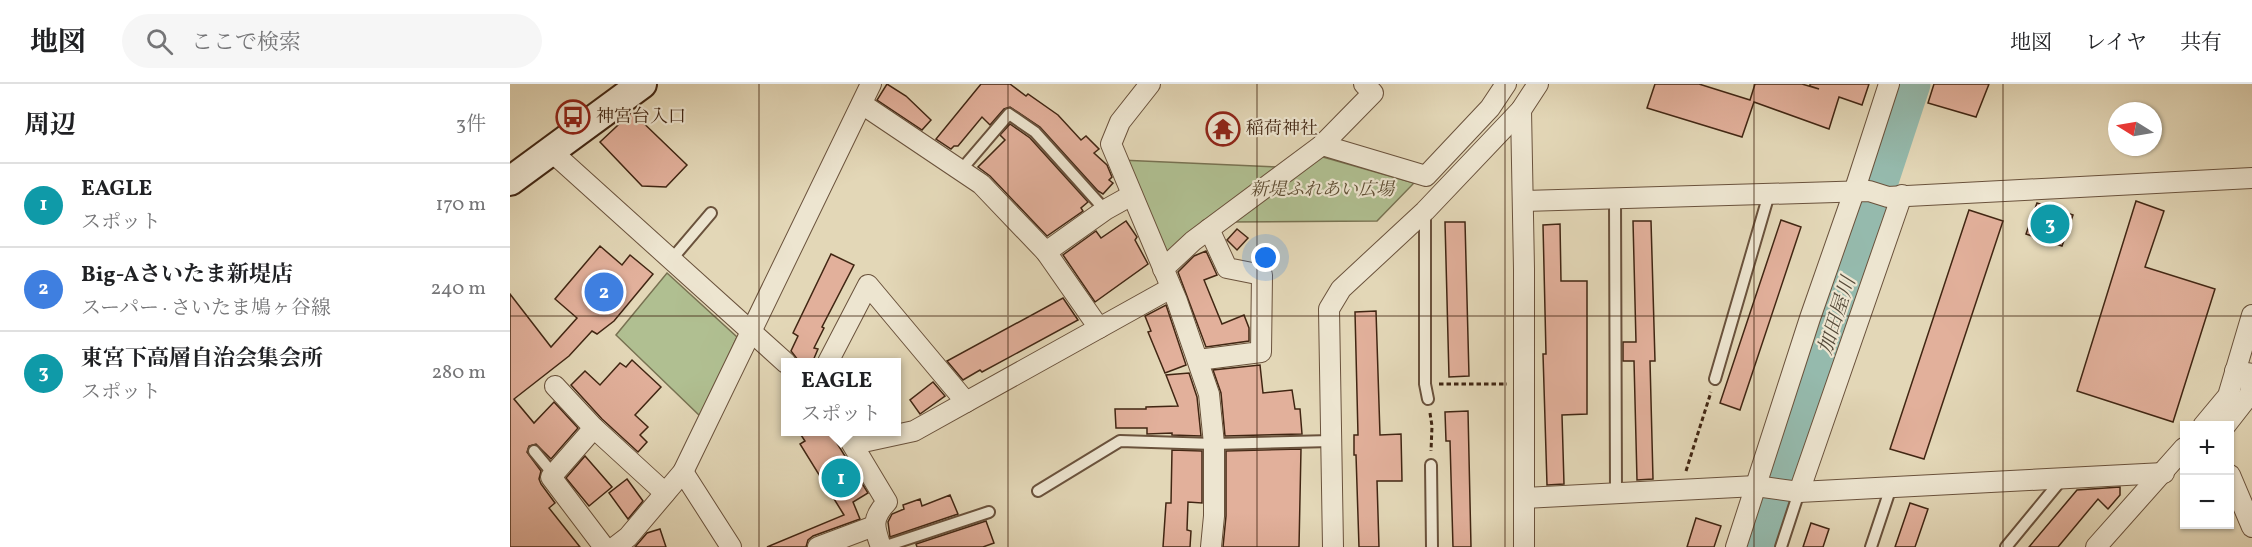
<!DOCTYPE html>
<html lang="ja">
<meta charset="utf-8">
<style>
:root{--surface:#fff;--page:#f6f6f6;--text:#202124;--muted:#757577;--line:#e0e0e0;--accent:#7c3aed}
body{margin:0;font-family:Vollkorn,"Noto Serif JP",serif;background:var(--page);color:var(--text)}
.controls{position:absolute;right:18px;bottom:18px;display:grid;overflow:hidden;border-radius:0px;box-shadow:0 2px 4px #0004}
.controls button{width:54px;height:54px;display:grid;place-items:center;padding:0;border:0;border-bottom:2px solid var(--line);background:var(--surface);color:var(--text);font:30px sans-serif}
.compass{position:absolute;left:1598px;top:18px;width:54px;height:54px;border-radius:50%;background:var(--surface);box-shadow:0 2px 4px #0004;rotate:281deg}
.you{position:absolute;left:756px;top:174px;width:21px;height:21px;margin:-15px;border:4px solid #fff;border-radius:50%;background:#1a73e8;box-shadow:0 0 0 9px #1a73e833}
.badge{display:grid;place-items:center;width:39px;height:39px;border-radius:50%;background:var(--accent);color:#fff;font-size:20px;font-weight:700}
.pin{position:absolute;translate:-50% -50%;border:3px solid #fff;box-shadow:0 2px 6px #0006}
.popup{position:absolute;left:271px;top:274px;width:120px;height:78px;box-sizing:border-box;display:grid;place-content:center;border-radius:0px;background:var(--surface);filter:drop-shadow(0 2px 4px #0005);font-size:20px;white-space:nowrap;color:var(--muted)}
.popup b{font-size:22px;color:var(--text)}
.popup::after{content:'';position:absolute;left:50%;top:100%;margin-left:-12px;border:12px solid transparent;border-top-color:var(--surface)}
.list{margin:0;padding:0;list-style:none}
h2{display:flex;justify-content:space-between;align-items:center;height:78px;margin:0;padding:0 24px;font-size:26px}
h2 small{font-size:20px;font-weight:400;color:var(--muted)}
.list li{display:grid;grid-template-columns:39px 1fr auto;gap:18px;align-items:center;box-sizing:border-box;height:84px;padding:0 24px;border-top:2px solid var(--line)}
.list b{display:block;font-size:22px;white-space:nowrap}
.list p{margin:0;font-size:20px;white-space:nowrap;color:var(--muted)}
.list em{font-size:20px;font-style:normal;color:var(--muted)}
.icon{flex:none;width:33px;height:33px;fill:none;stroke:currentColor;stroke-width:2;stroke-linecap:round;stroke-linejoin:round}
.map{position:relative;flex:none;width:1742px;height:463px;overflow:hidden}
header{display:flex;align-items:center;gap:36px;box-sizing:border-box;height:84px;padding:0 30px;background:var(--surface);border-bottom:2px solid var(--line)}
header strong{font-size:28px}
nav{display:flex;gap:33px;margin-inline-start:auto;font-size:21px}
.search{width:420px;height:54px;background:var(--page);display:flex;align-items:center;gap:15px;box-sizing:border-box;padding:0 21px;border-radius:33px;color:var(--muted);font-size:22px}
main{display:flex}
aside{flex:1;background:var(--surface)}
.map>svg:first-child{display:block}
.green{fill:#b0bf91;stroke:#787252;stroke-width:1.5}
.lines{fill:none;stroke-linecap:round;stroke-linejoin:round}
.river{stroke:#95baad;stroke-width:33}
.building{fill:#e2b09b;stroke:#412613;stroke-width:1.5}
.service-casing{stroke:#6a523c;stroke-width:14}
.minor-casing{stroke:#6a523c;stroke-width:22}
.secondary-casing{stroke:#412613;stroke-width:32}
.path{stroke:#412613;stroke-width:3;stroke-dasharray:4.5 3;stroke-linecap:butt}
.service{stroke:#ede5d0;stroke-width:10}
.minor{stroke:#ede5d0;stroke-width:20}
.secondary{stroke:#ede5d0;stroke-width:28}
.grid{fill:none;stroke:#412613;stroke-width:1.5;stroke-opacity:0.55}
.labels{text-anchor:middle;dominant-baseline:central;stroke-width:4.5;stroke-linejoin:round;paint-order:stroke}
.poi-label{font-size:18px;fill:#412613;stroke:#ede5d0;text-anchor:start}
.park-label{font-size:18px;font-style:italic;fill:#5d4c32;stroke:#ede5d0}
.water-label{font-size:20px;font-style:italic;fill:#564b3a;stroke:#ede5d0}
</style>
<header>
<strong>地図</strong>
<div class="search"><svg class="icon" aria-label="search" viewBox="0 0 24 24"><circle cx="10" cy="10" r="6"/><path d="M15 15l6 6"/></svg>ここで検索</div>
<nav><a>地図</a><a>レイヤ</a><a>共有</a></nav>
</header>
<main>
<aside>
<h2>周辺<small>3件</small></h2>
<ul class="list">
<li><span class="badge" style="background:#0f9aa8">1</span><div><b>EAGLE</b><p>スポット</p></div><em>170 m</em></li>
<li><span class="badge" style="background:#3f7fe0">2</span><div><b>Big-Aさいたま新堤店</b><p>スーパー · さいたま鳩ヶ谷線</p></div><em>240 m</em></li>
<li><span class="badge" style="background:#0f9aa8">3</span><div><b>東宮下高層自治会集会所</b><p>スポット</p></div><em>280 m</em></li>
</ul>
</aside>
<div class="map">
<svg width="1742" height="463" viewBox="0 0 1742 463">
<rect width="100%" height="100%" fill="#e3d7b7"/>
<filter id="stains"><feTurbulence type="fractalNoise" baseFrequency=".00333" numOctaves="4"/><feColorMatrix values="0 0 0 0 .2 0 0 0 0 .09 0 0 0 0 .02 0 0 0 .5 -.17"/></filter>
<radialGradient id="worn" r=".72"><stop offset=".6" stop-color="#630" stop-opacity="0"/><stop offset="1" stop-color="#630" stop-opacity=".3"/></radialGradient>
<g class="green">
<path d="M806 71 904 99 867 137 717 138Z"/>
<path d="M610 76 768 83 653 175Z"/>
<path d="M157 189 227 253 191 333 106 251Z"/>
</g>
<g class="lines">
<path class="river" d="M1252 463 1404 0"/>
</g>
<g class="building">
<path d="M377 0 396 12 421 36 412 46 367 16Z"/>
<path d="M471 0H500L516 12 518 10 548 31 571 56 576 52 589 65 584 69 597 81 602 93 599 96 603 99 593 110 588 107 530 43 500 23 494 25 480 41 472 33 448 62H444L441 65 426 55Z"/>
<path d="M1145 0H1189L1240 16 1245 0H1292L1309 5 1300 2V0H1359L1352 21 1329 13 1319 45 1244 18 1232 53 1137 24Z"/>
<path d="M1424 0H1479L1466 33 1418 19Z"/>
<path d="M122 28 177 81 156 103 132 102 90 58Z"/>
<path d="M500 40 520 54 578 118 571 124 573 127 537 152 480 92 468 83 495 56 490 51Z"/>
<path d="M1626 117 1654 127 1635 183 1705 205 1663 338 1567 307Z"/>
<path d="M1527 119 1563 131 1552 162 1516 150Z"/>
<path d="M1459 126 1493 137 1414 375 1380 365Z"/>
<path d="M1271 136 1291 143 1230 326 1210 319Z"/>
<path d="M616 137 627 153 625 156 638 180 585 218 553 171 586 147 591 154Z"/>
<path d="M1123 137H1141L1145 277H1140L1143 395 1127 396 1124 277H1113V258H1126Z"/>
<path d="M935 138H955L959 292 939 293Z"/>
<path d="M1050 140 1051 197H1077V330L1052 331 1054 400 1037 401 1033 270H1036L1033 141Z"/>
<path d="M727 145 738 154 727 166 717 156Z"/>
<path d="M90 162 112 181 120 171 143 190 104 237 87 250 82 247 59 272 4 315 24 339 44 318 68 344 41 375 26 360 19 362 17 368 31 387 29 395 31 400 45 419 39 424 70 463H0V210L41 263 67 234 45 215Z"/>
<path d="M696 167 707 191 694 196 712 240 734 231 739 244V257L696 263 668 188 684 172Z"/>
<path d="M321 170 344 181 312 243 314 244 304 264 308 265 302 279H293L288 276 281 267 288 252 283 249Z"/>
<path d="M553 214 568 236 472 288 470 286 453 296 437 277Z"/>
<path d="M656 221 676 281 655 289 638 248 641 247 635 232Z"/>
<path d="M866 227 870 351 891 350 892 397H867L869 463H849L846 371H844V351H848L845 228Z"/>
<path d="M122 276 151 303 125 331 138 343 130 351 137 358 128 368 92 335 61 301 75 287 90 301 110 279 116 283Z"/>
<path d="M750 281 753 309 782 306 785 325H790L792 350 715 352 711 309 703 286Z"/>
<path d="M679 289 687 313 691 352 662 351V349L637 350V344H606L605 325H636V323L668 322 656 291Z"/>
<path d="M423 298 435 312 410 330 400 316Z"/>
<path d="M958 327 961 463H943L940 357H936L935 328Z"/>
<path d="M289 348H320L358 409 343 418 350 435 303 452 298 456 296 463H257L334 431 290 360 295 357Z"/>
<path d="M791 365 789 463H713L716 432V367Z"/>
<path d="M662 366 692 367V419L678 418 677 446 681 447 680 463H653L656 419H661Z"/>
<path d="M75 372 102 403 79 422 56 394Z"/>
<path d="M117 395 133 417 118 435 99 409Z"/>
<path d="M1610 403V411L1598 425 1588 415 1548 463H1519L1567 406Z"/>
<path d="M440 411 448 430 380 453 378 438 382 430 394 425 393 421 410 415 412 422Z"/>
<path d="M1400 419 1418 425 1405 463H1385Z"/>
<path d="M1186 434 1211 442 1204 463H1177Z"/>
<path d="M476 437 484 459 473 463H407L406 460Z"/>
<path d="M1301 439 1319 445 1313 463H1293Z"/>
<path d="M150 445 156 463H125L137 449Z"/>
</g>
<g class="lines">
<g class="service-casing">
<g id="service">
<path d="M451 86 499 30 525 48 595 126"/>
<path d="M1105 115 1106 409"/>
<path d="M915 127V300L918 315"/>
<path d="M161 176 201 129"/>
<path d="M1205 295 1259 110"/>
<path d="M24 367 44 391"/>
<path d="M921 381 922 463"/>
<path d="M528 407 610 357 704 360 821 357"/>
<path d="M373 463 479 428"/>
<path d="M1271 463 1289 408"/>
<path d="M1361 463 1381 403"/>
<path d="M1496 463 1552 395"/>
</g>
</g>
<g class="minor-casing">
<g id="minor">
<path d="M640 0 610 38 601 60 667 217 699 310 704 360V432L701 463"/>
<path d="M352 20 471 100 536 168 589 244"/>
<path d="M1011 26 1014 185V463"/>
<path d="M812 61 863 9 854 0"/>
<path d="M41 67 276 279"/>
<path d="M1013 117 1359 107 1378 113 1742 94"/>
<path d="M536 168 595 126 622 111"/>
<path d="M653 185 683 157 812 61 916 92 980 24 996 0"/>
<path d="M688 276 751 268 752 191 717 184 699 145"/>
<path d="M318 278 358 201 456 318"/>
<path d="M45 302 84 344 155 409"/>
<path d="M1693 342 1718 312 1742 231"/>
<path d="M1715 342 1740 310 1742 290 1725 287"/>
<path d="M84 344 41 393 94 463"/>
<path d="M335 348 377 418C361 435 364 443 371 463"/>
<path d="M344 360 404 347 661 204"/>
<path d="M173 388 221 463"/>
<path d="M1720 391 1742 443"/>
<path d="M1289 408 1392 111"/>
<path d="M1014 414 1246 402 1289 408 1654 389"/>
<path d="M105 463 118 453 173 388 361 0"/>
<path d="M308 463 364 442"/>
<path d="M823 463 819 225 831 205 915 127 1011 26 1028 0"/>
<path d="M1226 463 1300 234 1344 108 1379 0"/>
<path d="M1586 463 1674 364"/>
</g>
</g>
<g class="secondary-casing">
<path id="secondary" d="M0 97 132 0"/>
</g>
<g class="path">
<path d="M929 300H997"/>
<path d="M920 329 922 342 921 367"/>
<path d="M1176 387 1201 308"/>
</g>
<use href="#service" class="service"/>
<use href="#minor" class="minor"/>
<use href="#secondary" class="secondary"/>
</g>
<path class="grid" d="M249 0V463M498 0V463M747 0V463M995 0V463M1244 0V463M1493 0V463M0 232H1742"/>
<defs>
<g id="bus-ring" transform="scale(1.725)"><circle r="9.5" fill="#ede5d0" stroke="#8f2418" stroke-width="1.5"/><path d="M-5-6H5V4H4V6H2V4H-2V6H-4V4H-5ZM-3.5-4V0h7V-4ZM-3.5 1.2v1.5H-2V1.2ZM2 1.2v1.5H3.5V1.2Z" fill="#8f2418"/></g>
<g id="temple-ring" transform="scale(1.725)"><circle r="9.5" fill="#ede5d0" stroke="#8f2418" stroke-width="1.5"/><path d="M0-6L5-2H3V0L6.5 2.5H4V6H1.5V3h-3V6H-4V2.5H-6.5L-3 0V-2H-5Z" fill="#8f2418"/></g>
</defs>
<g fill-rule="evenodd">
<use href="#bus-ring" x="63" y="33"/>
<use href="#temple-ring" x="713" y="45"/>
</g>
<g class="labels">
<g class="poi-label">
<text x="86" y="33">神宮台入口</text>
<text x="736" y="45">稲荷神社</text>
</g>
<g class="park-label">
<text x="812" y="106">新堤ふれあい広場</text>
</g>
<g class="water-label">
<text transform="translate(1328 232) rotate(-72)">加田屋川</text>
</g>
</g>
<rect width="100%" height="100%" filter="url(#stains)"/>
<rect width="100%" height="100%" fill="url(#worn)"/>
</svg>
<div class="controls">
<button>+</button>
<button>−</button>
</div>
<svg class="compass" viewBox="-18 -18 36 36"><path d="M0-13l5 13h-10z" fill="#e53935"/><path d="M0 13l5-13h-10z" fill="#757577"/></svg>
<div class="you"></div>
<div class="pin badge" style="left:331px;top:394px;background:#0f9aa8">1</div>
<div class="popup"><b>EAGLE</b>スポット</div>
<div class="pin badge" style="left:94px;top:208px;background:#3f7fe0">2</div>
<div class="pin badge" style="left:1540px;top:140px;background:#0f9aa8">3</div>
</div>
</main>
